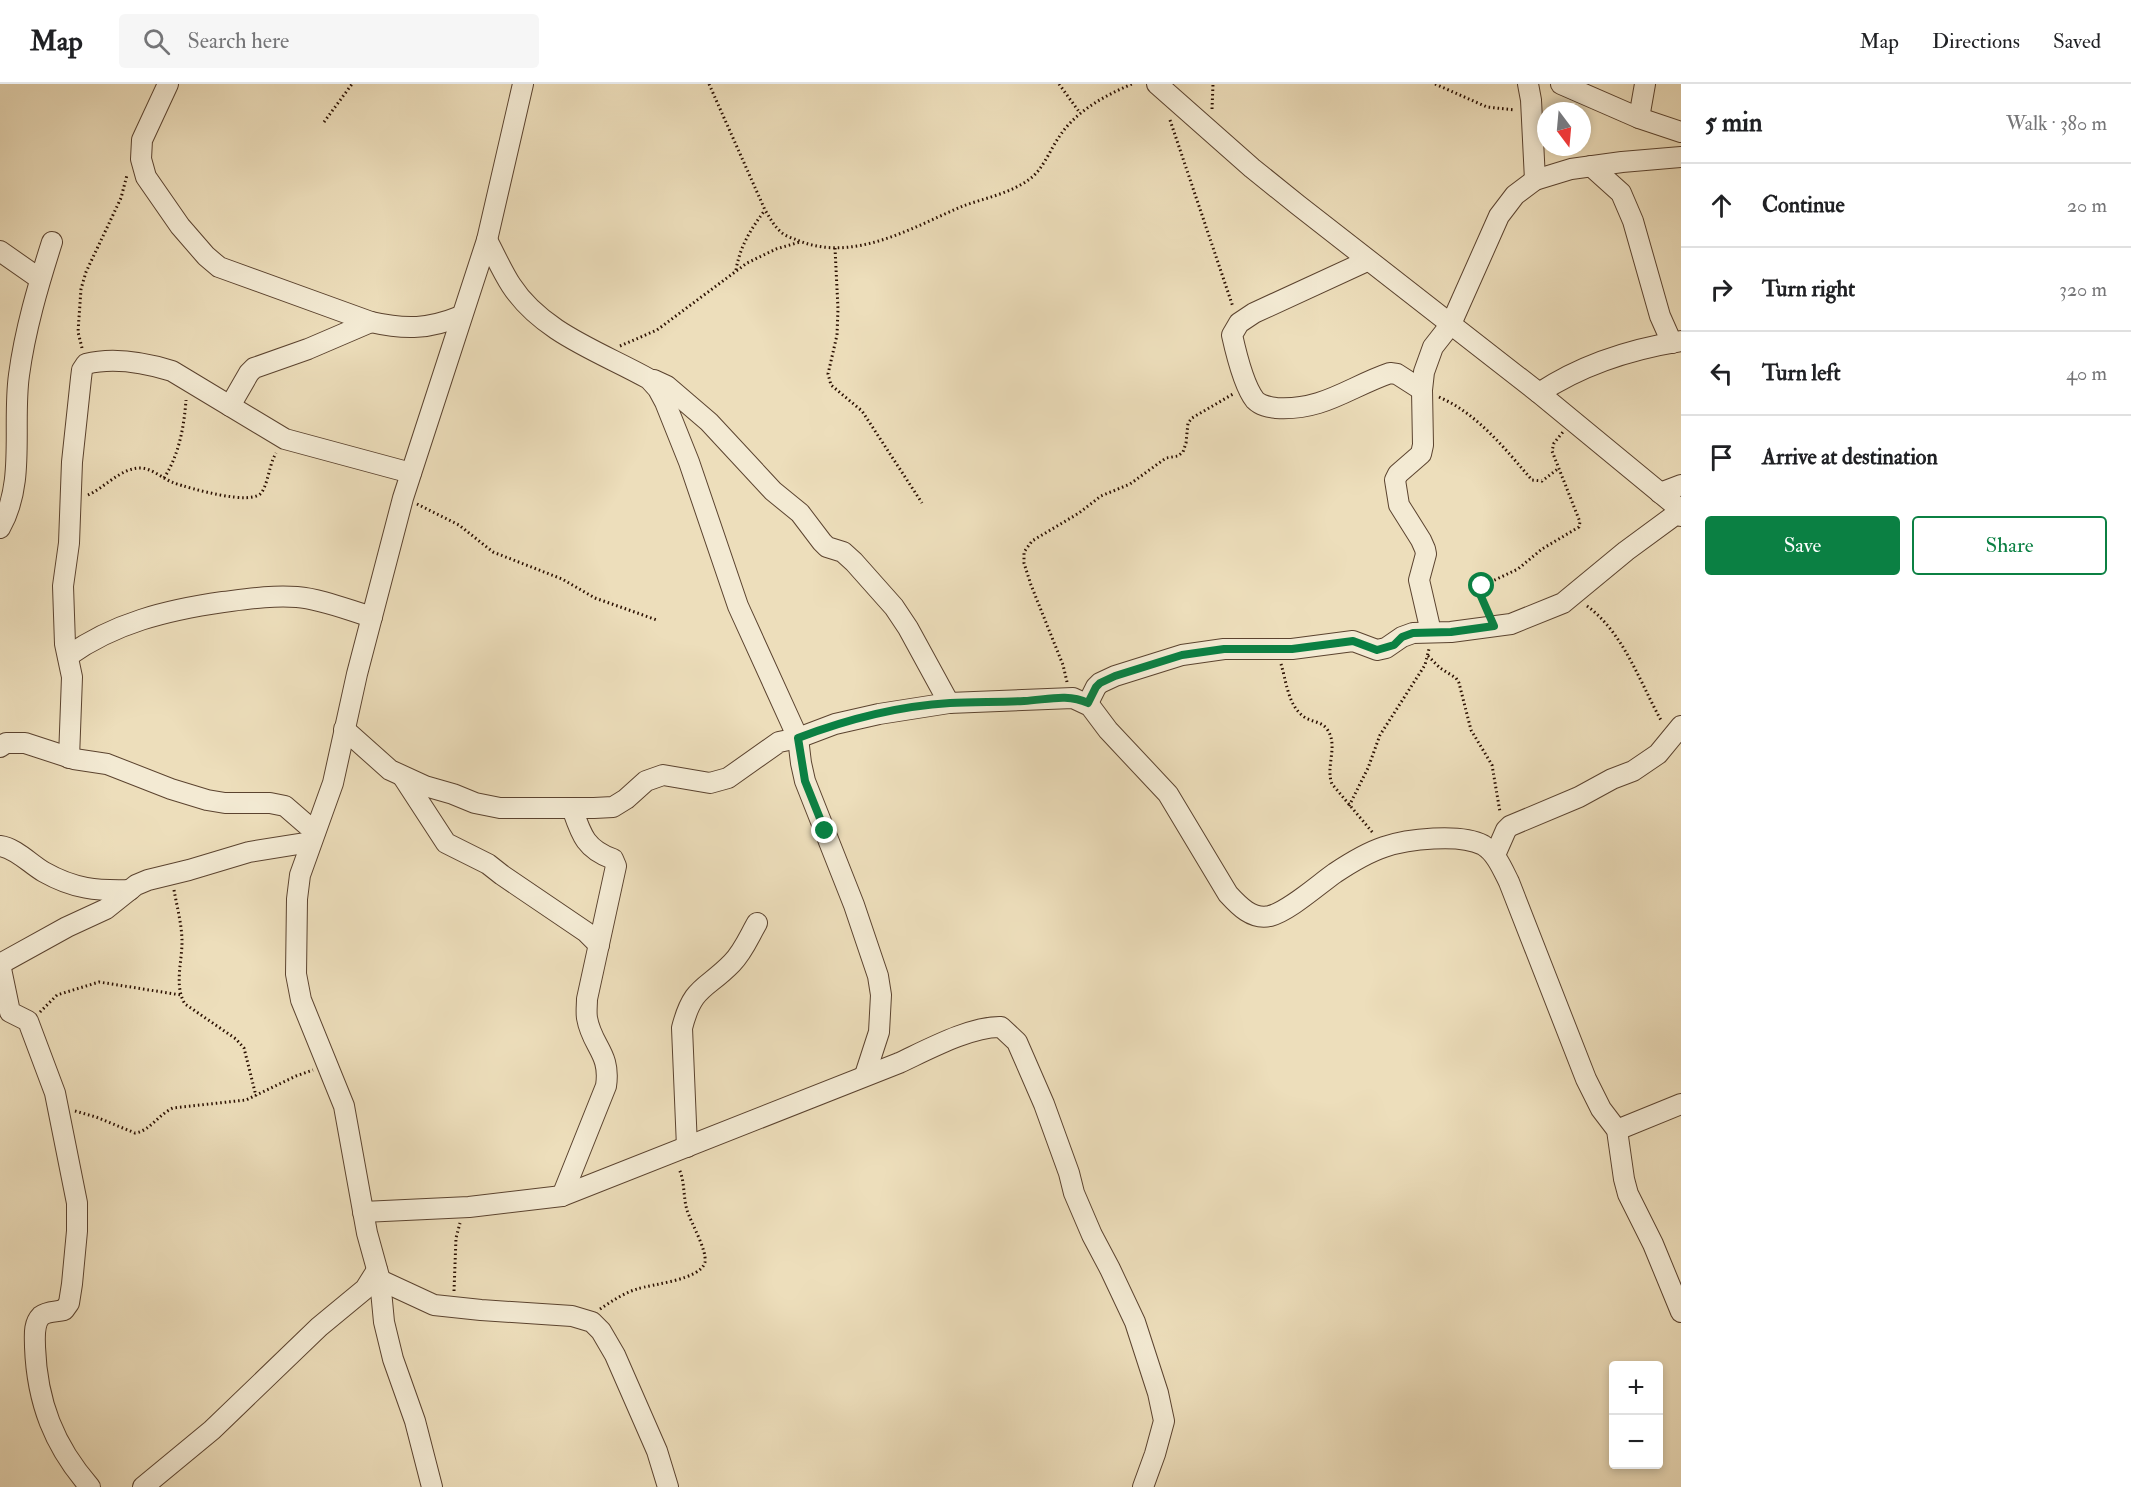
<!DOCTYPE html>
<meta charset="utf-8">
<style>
:root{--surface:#fff;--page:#f6f6f6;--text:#202124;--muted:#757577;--line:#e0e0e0;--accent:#0b8043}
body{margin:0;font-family:"IM FELL Double Pica",serif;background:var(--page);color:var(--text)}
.controls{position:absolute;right:18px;bottom:18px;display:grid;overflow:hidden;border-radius:6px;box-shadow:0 3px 9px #0003}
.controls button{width:54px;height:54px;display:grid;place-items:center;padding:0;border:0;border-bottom:2px solid var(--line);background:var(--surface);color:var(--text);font:30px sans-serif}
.compass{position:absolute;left:1537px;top:18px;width:54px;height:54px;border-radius:50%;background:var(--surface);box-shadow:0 3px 9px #0003;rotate:164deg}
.stop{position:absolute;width:18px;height:18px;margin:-14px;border:4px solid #0b8043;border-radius:50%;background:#fff}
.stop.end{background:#0b8043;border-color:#fff;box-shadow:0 2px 6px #0008}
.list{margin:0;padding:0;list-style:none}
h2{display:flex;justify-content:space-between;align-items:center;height:78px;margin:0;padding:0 24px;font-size:26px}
h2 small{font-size:20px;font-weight:400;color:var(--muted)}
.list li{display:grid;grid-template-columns:39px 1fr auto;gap:18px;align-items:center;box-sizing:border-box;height:84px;padding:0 24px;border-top:2px solid var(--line)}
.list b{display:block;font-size:22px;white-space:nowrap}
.list em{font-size:20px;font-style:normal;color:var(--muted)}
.actions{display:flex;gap:12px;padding:18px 24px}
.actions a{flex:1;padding:14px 0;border:2px solid var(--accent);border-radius:6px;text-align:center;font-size:21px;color:var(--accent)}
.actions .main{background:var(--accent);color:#fff}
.icon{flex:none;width:33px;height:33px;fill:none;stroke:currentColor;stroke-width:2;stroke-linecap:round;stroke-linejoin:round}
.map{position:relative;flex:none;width:1681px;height:1403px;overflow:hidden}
header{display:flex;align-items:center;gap:36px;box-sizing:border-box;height:84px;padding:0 30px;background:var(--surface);border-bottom:2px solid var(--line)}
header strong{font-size:28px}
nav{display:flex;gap:33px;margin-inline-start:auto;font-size:21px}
.search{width:420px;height:54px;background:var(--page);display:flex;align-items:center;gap:15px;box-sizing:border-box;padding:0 21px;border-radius:6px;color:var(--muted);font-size:22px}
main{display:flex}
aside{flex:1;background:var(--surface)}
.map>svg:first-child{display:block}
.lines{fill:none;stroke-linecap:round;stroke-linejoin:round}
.minor-casing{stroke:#5b432f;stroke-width:22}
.path{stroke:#2a0f00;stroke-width:3;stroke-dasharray:1.5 3;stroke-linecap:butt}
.minor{stroke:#f3ead3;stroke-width:20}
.route{stroke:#0b8043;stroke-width:8}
</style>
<header>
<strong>Map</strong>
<div class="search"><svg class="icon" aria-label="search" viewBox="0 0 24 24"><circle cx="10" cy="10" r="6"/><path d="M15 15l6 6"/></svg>Search here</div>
<nav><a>Map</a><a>Directions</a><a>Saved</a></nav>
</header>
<main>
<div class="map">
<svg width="1681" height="1403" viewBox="0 0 1681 1403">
<rect width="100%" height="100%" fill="#eddebb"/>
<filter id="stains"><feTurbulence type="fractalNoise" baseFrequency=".00333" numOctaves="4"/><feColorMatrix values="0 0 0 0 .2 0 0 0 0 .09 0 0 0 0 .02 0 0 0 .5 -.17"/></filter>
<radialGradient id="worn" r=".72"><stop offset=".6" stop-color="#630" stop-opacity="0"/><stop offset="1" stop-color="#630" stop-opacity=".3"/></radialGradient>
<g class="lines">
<g class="minor-casing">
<g id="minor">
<path d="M168 0 142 56 141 75 146 93 180 142 206 172 219 183 371 238C406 246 429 245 461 232"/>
<path d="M1157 0 1252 84 1298 121 1539 309 1681 426"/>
<path d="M1528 0 1531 16 1535 96"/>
<path d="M1561 0 1639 34 1681 48"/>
<path d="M1639 34 1645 0"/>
<path d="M1591 82 1621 109 1633 137 1660 232 1672 259"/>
<path d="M487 156C495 171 502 187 511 201 542 249 601 268 649 295L658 305 665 318 689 378 738 522 798 654 801 679 805 697 854 821 878 892 881 911 879 948 865 991"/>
<path d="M0 167 40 195"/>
<path d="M1367 177 1254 229 1239 239 1232 251C1236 269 1244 302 1255 316 1261 322 1269 323 1276 324 1323 327 1349 303 1390 289L1397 290 1422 306"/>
<path d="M654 296 667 302 709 338 773 407 800 429 822 458 827 463 843 468 854 478 894 523 908 544 949 619"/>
<path d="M1539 309C1581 281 1631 265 1681 257"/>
<path d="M230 322 249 289 254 284 308 265 371 238"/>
<path d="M1660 409 1681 401"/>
<path d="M0 444C26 399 12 341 19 291 25 246 38 202 52 158"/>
<path d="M1431 548 1419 496 1426 470 1425 465 1421 456 1399 421 1395 396 1398 390 1421 370 1423 361 1422 306 1424 288 1433 263 1451 240 1499 132 1515 111 1535 96 1571 85 1622 78 1681 73"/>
<path d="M68 572C114 539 167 526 223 518 247 515 272 511 297 513 322 515 348 526 372 533"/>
<path d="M1088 619 1096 603 1100 599 1115 592 1182 571 1224 565H1292L1353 557 1377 566 1386 564 1402 553 1413 549 1451 548 1511 540 1563 519 1626 467 1675 431 1681 432"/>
<path d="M344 645 390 686 425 702 453 710 475 719 500 724H594L613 723 626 715 646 697 663 691 710 699 728 694 779 658 798 654 835 640 879 630 949 619 1073 614 1090 622 1108 646 1168 710 1228 810C1239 822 1252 836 1270 832 1289 827 1318 801 1335 789 1350 779 1366 769 1384 763 1407 755 1460 749 1483 761 1496 769 1502 784 1509 798L1586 995 1601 1025 1617 1046 1624 1095 1628 1110 1653 1160 1681 1228"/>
<path d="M0 663 6 659H25L74 675 107 680 171 705 207 716 225 719H270L285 722 315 748"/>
<path d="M69 674 72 593 65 560 63 502 69 459 72 378 81 294 82 286 86 280C113 273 146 279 172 287L285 355 411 389"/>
<path d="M403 693 446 759 488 780 502 791 586 848 599 861"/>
<path d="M0 762C16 764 30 780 44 788 74 805 97 807 130 806"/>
<path d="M1495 771 1506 746 1510 742 1579 713 1612 695 1633 687 1658 670 1681 642"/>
<path d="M0 880 10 928 28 937 55 1009 77 1119V1147L72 1200 69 1219 64 1226C56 1228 47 1227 41 1232 33 1240 35 1253 35 1263 37 1318 54 1362 90 1403"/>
<path d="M0 880 67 843 106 825 136 801 148 796 189 786 249 768 311 758"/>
<path d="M1617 1046 1681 1020"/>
<path d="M687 1063 682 944C693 901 706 906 732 879 743 868 749 853 757 839"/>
<path d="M562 1112 606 1002C611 969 592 963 587 934 586 928 587 921 587 915L616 782 613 775C585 765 581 750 572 724"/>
<path d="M363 1128 469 1123 562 1112 899 979C927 966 971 942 1001 943L1017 958 1044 1020 1069 1089 1074 1109 1092 1151 1110 1185 1135 1238 1158 1309 1164 1337 1155 1370 1143 1403"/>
<path d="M380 1196 434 1221 481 1226 572 1232 592 1238 601 1247 615 1271 657 1367 668 1403"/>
<path d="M143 1403 212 1346 319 1243 365 1205 377 1186"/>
<path d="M432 1403 415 1337 393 1275 384 1238 380 1196 367 1149 344 1022 301 916 296 890 297 815 300 791 333 699 357 590 403 414 487 156 523 0"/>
</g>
</g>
<g class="path">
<path d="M709 0 765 126C770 134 774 142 781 148 785 152 792 154 797 156 853 180 913 143 963 122 985 114 1012 109 1031 94 1043 85 1050 66 1059 53 1076 27 1104 12 1132 0"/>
<path d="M1059 0 1080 29"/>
<path d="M1435 0 1487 23 1515 26"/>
<path d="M1212 25 1213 0"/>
<path d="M1170 36 1233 223"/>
<path d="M324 38 352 0"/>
<path d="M835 164 838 225 837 251 828 290 831 301 862 327 922 419"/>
<path d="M736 186C740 162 751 145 765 126"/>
<path d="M620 262 657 246 747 179 776 165 800 158"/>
<path d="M82 264 78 248 81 205 86 188 121 114 127 91"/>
<path d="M1439 313C1478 330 1505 365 1532 396L1542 397 1559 384"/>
<path d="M164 394C179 371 184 343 186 316"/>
<path d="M88 411C104 404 121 384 140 384 152 384 163 395 174 399 189 404 253 423 262 408 269 396 269 381 276 369"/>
<path d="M417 420 459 441 493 468 562 495 595 514 657 536"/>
<path d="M1587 522C1624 549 1640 599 1662 638"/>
<path d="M1488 526 1479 507 1482 502 1518 485 1542 465 1579 443 1580 438 1552 367 1554 359 1563 348"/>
<path d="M1428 572 1440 584 1456 594 1459 599 1471 646 1492 681 1500 728"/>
<path d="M1281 580C1286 596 1288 621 1303 632 1310 638 1321 637 1327 645 1339 662 1325 682 1332 700L1373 749"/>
<path d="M1067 598 1063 581 1031 501 1024 479V468L1032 457 1079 429 1101 412 1130 400 1166 374 1178 372 1183 368 1186 359 1188 339 1192 334 1233 310"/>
<path d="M1349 722 1368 684 1380 651 1425 581 1429 565"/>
<path d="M174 806C177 823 182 841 182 858 182 878 174 902 185 920L236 955 244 964 256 1012"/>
<path d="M40 928 57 911 99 898 181 911"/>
<path d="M75 1027 96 1033 135 1049C150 1047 159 1030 173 1024L246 1016 296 992 313 986"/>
<path d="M454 1207 456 1154 460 1139"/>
<path d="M600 1225C612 1217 624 1209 637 1205 652 1200 701 1196 705 1178 707 1166 691 1139 687 1126 683 1113 685 1097 679 1085"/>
</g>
<use href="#minor" class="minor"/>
</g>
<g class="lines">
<path class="route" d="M825 747 805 697 798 654C845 636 900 622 950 619 975 618 1000 618 1024 617 1046 616 1067 609 1088 619L1096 603 1100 599 1115 592 1182 571 1224 565H1292L1353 557 1377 566 1394 561 1402 553 1413 549 1451 548 1494 542 1480 510 1482 502"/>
</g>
<rect width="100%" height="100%" filter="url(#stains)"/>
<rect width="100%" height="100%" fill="url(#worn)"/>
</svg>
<div class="controls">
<button>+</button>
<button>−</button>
</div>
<svg class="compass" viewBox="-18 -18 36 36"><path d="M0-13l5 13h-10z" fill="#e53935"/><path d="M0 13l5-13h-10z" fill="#757577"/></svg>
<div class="stop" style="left:1482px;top:502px"></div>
<div class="stop end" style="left:825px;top:747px"></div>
</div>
<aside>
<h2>5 min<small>Walk · 380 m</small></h2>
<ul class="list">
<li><svg class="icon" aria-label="ahead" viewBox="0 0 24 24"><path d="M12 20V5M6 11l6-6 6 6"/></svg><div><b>Continue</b></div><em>20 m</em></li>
<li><svg class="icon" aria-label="right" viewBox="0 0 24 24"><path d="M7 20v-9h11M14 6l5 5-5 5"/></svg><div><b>Turn right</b></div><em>320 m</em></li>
<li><svg class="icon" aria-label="left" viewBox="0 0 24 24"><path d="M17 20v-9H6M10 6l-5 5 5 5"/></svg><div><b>Turn left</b></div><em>40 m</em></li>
<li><svg class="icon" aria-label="arrive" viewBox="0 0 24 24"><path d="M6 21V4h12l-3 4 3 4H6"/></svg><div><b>Arrive at destination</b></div></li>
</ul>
<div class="actions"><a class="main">Save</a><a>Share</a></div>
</aside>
</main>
